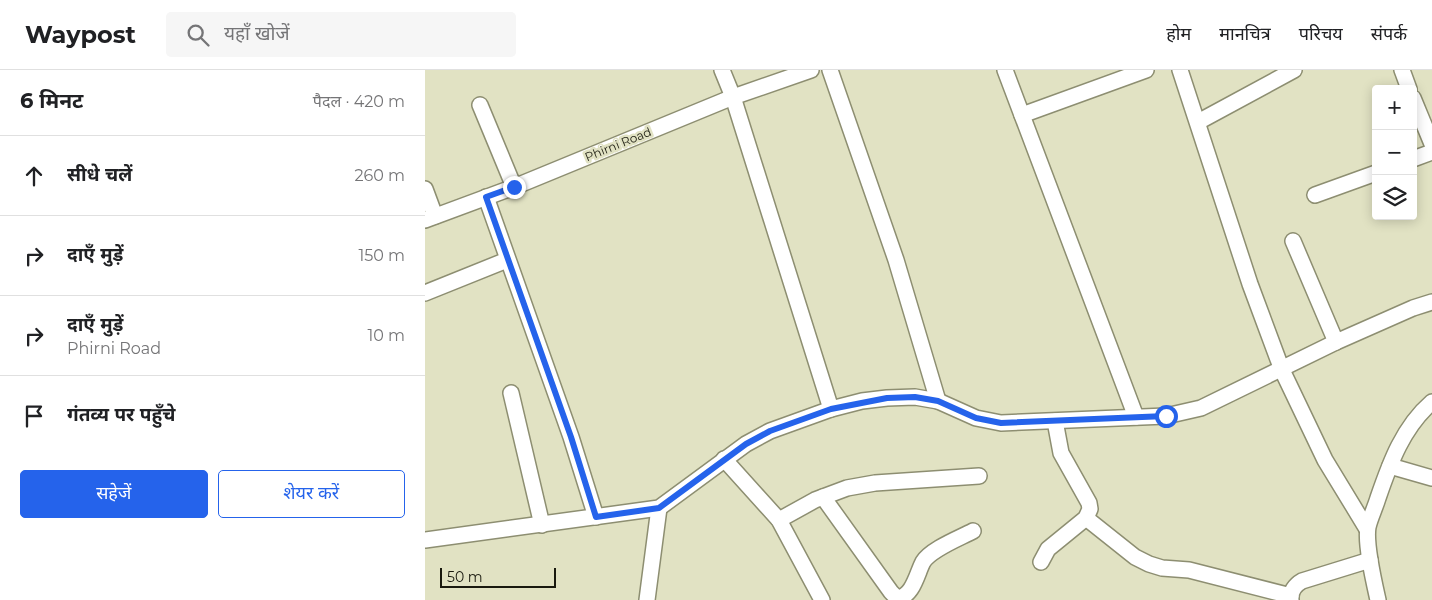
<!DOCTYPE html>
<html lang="hi">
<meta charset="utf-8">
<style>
:root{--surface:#fff;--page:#f6f6f6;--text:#202124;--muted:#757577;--line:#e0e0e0;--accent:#2563eb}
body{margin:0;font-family:Montserrat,"Noto Sans Devanagari",sans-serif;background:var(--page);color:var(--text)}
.controls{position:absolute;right:15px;top:15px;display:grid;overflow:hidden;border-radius:5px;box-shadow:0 2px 12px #0003}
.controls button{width:45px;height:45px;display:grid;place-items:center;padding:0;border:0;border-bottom:1px solid var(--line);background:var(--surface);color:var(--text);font:25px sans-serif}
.scale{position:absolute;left:15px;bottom:12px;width:116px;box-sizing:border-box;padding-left:5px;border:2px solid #19190e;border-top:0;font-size:14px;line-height:18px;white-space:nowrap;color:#19190e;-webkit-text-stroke:4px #e1e2c3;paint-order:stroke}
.stop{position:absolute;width:15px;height:15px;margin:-11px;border:4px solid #2563eb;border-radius:50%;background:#fff}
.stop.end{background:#2563eb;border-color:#fff;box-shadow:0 1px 5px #0008}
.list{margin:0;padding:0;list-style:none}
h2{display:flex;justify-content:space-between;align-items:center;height:65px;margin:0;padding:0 20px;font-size:21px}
h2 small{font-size:16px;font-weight:400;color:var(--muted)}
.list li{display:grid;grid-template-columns:32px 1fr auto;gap:15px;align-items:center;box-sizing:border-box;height:80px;padding:0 20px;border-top:1px solid var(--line)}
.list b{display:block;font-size:19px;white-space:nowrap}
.list p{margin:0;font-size:16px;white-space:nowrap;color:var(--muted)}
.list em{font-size:16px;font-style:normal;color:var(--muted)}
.actions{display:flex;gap:10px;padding:15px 20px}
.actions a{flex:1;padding:11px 0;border:1px solid var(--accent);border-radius:5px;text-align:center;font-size:18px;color:var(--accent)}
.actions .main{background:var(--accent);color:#fff}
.icon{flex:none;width:28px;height:28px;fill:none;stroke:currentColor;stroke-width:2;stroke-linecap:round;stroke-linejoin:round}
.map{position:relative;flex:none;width:1007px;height:530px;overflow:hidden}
header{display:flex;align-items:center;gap:30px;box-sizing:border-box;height:70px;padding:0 25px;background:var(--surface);border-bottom:1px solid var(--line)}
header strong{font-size:24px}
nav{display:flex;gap:28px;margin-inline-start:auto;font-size:18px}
.search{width:350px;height:45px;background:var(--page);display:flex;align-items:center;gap:12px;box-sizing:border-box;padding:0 18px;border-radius:5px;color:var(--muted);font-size:19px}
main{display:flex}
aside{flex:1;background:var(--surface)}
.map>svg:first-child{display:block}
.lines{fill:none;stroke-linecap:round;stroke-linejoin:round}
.minor-casing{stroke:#8d8e71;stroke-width:18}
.minor{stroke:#fff;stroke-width:15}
.route{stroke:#2563eb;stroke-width:6}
.labels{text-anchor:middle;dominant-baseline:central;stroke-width:5;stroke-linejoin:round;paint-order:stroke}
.street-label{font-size:12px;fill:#19190e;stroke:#e1e2c3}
</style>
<header>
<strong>Waypost</strong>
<div class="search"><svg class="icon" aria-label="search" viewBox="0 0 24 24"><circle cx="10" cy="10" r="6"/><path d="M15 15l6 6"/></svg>यहाँ खोजें</div>
<nav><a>होम</a><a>मानचित्र</a><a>परिचय</a><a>संपर्क</a></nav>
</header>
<main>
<aside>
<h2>6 मिनट<small>पैदल · 420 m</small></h2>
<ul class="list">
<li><svg class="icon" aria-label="ahead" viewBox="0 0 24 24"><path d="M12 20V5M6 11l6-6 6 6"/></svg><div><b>सीधे चलें</b></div><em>260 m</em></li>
<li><svg class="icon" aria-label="right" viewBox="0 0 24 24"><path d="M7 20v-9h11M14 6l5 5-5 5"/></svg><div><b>दाएँ मुड़ें</b></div><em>150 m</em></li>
<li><svg class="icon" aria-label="right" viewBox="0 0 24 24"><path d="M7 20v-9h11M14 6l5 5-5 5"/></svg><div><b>दाएँ मुड़ें</b><p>Phirni Road</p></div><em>10 m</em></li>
<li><svg class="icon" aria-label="arrive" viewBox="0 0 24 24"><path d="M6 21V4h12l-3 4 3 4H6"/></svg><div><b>गंतव्य पर पहुँचे</b></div></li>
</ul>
<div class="actions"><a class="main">सहेजें</a><a>शेयर करें</a></div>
</aside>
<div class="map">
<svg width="1007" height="530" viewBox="0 0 1007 530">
<rect width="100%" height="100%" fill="#e1e2c3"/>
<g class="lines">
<g class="minor-casing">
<g id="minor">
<path d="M297 0 308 27 406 339"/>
<path d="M405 0 471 190 513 331"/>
<path d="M580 0 711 347"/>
<path d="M755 0 825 214 857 300 900 390 942 459"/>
<path d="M977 0 984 19"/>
<path d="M988 28 1007 74"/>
<path d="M55 35 89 117"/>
<path d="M597 45 721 0"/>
<path d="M773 52 869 0"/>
<path d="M988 89 1007 82"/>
<path d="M0 119 10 146"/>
<path d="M890 125 951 103"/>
<path d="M61 127 146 367 171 447"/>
<path d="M0 150 89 117 308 27 386 0"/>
<path d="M868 171 911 272"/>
<path d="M0 223 82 190"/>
<path d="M86 323 117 455"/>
<path d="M299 389 354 450 397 530"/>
<path d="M965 396 1007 408"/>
<path d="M398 427 466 522 472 528C488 527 492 503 498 492 506 479 535 468 548 461"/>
<path d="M661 448 710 487 724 494 737 498 764 500 866 526"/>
<path d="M354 450 390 430 422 418 450 413 554 406"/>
<path d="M0 470 234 438 321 374 345 361 406 339 437 331 462 328 490 327 513 331 551 348 576 353 741 346 776 338 911 272 988 238 1007 232"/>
<path d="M616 492 623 479 661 448 665 439 664 433 636 383 630 351"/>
<path d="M222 530 234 438"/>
<path d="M866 530C865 522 870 515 877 511L945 490"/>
<path d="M953 530C949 512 940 474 943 457 945 448 950 438 953 428 965 393 978 357 1007 332"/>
</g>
</g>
<use href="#minor" class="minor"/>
</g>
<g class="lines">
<path class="route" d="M89 117 61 127 146 367 171 447 234 438 321 374 345 361 406 339 462 328 490 327 513 331 551 348 576 353 741 346"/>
</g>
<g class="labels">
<g class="street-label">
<text transform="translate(193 74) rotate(-22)">Phirni Road</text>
</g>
</g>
</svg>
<div class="controls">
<button>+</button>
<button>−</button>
<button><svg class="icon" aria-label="layers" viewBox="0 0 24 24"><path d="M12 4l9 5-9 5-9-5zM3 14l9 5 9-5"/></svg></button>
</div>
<div class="scale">50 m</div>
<div class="stop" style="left:741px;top:346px"></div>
<div class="stop end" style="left:89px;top:117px"></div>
</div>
</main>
